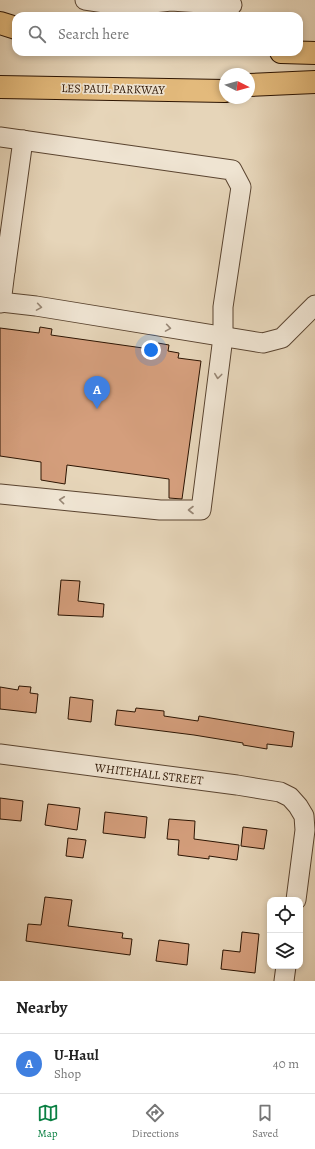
<!DOCTYPE html>
<style>
:root{--surface:#fff;--page:#f6f6f6;--text:#222;--muted:#767676;--line:#e0e0e0;--accent:#0b8043}
body{margin:0;font-family:Alegreya,serif;background:var(--page);color:var(--text)}
.controls{position:absolute;right:12px;bottom:12px;display:grid;overflow:hidden;border-radius:8px;box-shadow:0 2px 6px #0003}
.controls button{width:36px;height:36px;display:grid;place-items:center;padding:0;border:0;border-bottom:1px solid var(--line);background:var(--surface);color:var(--text);font:20px sans-serif}
.compass{position:absolute;left:219px;top:68px;width:36px;height:36px;border-radius:50%;background:var(--surface);box-shadow:0 2px 6px #0003;rotate:96deg}
.you{position:absolute;left:151px;top:350px;width:14px;height:14px;margin:-10px;border:3px solid #fff;border-radius:50%;background:#1a73e8;box-shadow:0 0 0 6px #1a73e833}
.badge{display:grid;place-items:center;width:26px;height:26px;border-radius:50%;background:var(--accent);color:#fff;font-size:13px;font-weight:700}
.pin{position:absolute;translate:-50% -33px;filter:drop-shadow(0 1px 2px #0008)}
.pin::after{content:'';position:absolute;top:21px;width:14px;height:12px;background:inherit;clip-path:polygon(0 0,100% 0,50% 100%)}
.list{margin:0;padding:0;list-style:none}
h2{display:flex;justify-content:space-between;align-items:center;height:52px;margin:0;padding:0 16px;font-size:17px}
h2 small{font-size:13px;font-weight:400;color:var(--muted)}
.list li{display:grid;grid-template-columns:26px 1fr auto;gap:12px;align-items:center;box-sizing:border-box;height:60px;padding:0 16px;border-top:1px solid var(--line)}
.list b{display:block;font-size:15px;white-space:nowrap}
.list p{margin:0;font-size:13px;white-space:nowrap;color:var(--muted)}
.list em{font-size:13px;font-style:normal;color:var(--muted)}
.icon{flex:none;width:22px;height:22px;fill:none;stroke:currentColor;stroke-width:2;stroke-linecap:round;stroke-linejoin:round}
.map{position:relative;flex:none;width:315px;height:981px;overflow:hidden}
.search{position:absolute;background:var(--surface);box-shadow:0 2px 6px #0003;left:12px;right:12px;top:12px;height:44px;display:flex;align-items:center;gap:10px;box-sizing:border-box;padding:0 14px;border-radius:12px;color:var(--muted);font-size:15px}
.sheet{height:112px;background:var(--surface)}
nav{display:flex;justify-content:space-around;align-items:center;box-sizing:border-box;height:56px;border-top:1px solid var(--line);background:var(--surface);font-size:11px;color:var(--muted)}
nav a{display:grid;justify-items:center;gap:2px}
nav .on{color:var(--accent)}
.map>svg:first-child{display:block}
.building{fill:#d49e7c;stroke:#2c1402}
.lines{fill:none;stroke-linecap:round;stroke-linejoin:round}
.minor-casing{stroke:#5a4430;stroke-width:21}
.major-casing{stroke:#2c1402;stroke-width:24}
.minor{stroke:#efe4d2;stroke-width:19}
.major{stroke:#e3ba7c;stroke-width:22}
.oneway{stroke:#978674}
.labels{text-anchor:middle;dominant-baseline:central;stroke-width:3.5;stroke-linejoin:round;paint-order:stroke}
.street-label{font-size:12px;fill:#2c1402;stroke:#efe4d2}
</style>
<div class="map">
<svg width="315" height="981" viewBox="0 0 315 981">
<rect width="100%" height="100%" fill="#e6d5b9"/>
<filter id="stains"><feTurbulence type="fractalNoise" baseFrequency=".005" numOctaves="4"/><feColorMatrix values="0 0 0 0 .2 0 0 0 0 .09 0 0 0 0 .02 0 0 0 .5 -.17"/></filter>
<radialGradient id="worn" r=".72"><stop offset=".6" stop-color="#630" stop-opacity="0"/><stop offset="1" stop-color="#630" stop-opacity=".3"/></radialGradient>
<g class="building">
<path d="M40 327 52 329 51 335 157 350 158 343 169 345 168 351 179 353 178 358 201 361 182 499 169 498V479L67 465 65 484 41 480V462L0 456V328L39 333Z"/>
<path d="M61 580 80 581 78 601 104 604 103 617 58 615Z"/>
<path d="M19 686 31 687 30 693 38 694 36 713 0 709V687L18 690Z"/>
<path d="M70 697 93 700 91 722 68 719Z"/>
<path d="M136 708 164 711V716L198 721 199 716 294 732 292 747 267 744V749L243 745V743L194 735 115 725 117 710 135 712Z"/>
<path d="M0 798 23 801 21 821 0 819Z"/>
<path d="M48 804 80 808 77 830 45 825Z"/>
<path d="M105 812 147 817 145 838 103 833Z"/>
<path d="M169 819 195 821 194 839 239 845 237 860 209 856V859L178 855 179 840 167 839Z"/>
<path d="M243 827 267 830 264 849 241 846Z"/>
<path d="M68 838 86 840 83 858 66 856Z"/>
<path d="M45 897 72 900 68 926 123 933 122 938 132 939 130 955 26 941 28 924 41 925Z"/>
<path d="M242 932 259 934 255 973 221 969 223 950 240 952Z"/>
<path d="M159 940 189 944 187 965 156 961Z"/>
</g>
<g class="lines">
<g class="minor-casing">
<g id="minor">
<path d="M85 0 125 6 171 1 232 5"/>
<path d="M0 137 232 170 241 187 223 307V337L201 510H160L0 494"/>
<path d="M0 270 5 271 1 303"/>
<path d="M5 271 23 140"/>
<path d="M0 302 36 306 263 343 282 338 315 305"/>
<path d="M0 754 237 785 280 792 290 797 298 806 304 816 305 830 296 900"/>
<path d="M284 981 286 966"/>
</g>
</g>
<g class="major-casing">
<g id="major">
<path d="M0 23 16 28"/>
<path d="M281 52 315 53"/>
<path d="M249 85 315 82"/>
<path d="M0 87 225 91"/>
</g>
</g>
<use href="#minor" class="minor"/>
<use href="#major" class="major"/>
</g>
<defs><path id="oneway-chevron" d="M-2-3.5L2.5 0L-2 3.5" fill="none" stroke-width="1.6" stroke-linecap="round" stroke-linejoin="round"/></defs>
<g class="oneway">
<use href="#oneway-chevron" transform="translate(39 307) rotate(9)"/>
<use href="#oneway-chevron" transform="translate(168 328) rotate(9)"/>
<use href="#oneway-chevron" transform="translate(218 376) rotate(97)"/>
<use href="#oneway-chevron" transform="translate(62 500) rotate(-174)"/>
<use href="#oneway-chevron" transform="translate(191 510) rotate(180)"/>
</g>
<g class="labels">
<g class="street-label">
<text transform="translate(113 89) rotate(1)">LES PAUL PARKWAY</text>
<text transform="translate(149 774) rotate(7)">WHITEHALL STREET</text>
</g>
</g>
<rect width="100%" height="100%" filter="url(#stains)"/>
<rect width="100%" height="100%" fill="url(#worn)"/>
</svg>
<div class="controls">
<button><svg class="icon" aria-label="locate" viewBox="0 0 24 24"><circle cx="12" cy="12" r="6"/><path d="M12 2v4M12 18v4M2 12h4M18 12h4"/></svg></button>
<button><svg class="icon" aria-label="layers" viewBox="0 0 24 24"><path d="M12 4l9 5-9 5-9-5zM3 14l9 5 9-5"/></svg></button>
</div>
<svg class="compass" viewBox="-18 -18 36 36"><path d="M0-13l5 13h-10z" fill="#e53935"/><path d="M0 13l5-13h-10z" fill="#767676"/></svg>
<div class="you"></div>
<div class="pin badge" style="left:97px;top:409px;background:#3f7fe0">A</div>
<div class="search"><svg class="icon" aria-label="search" viewBox="0 0 24 24"><circle cx="10" cy="10" r="6"/><path d="M15 15l6 6"/></svg>Search here</div>
</div>
<section class="sheet">
<h2>Nearby<small></small></h2>
<ul class="list">
<li><span class="badge" style="background:#3f7fe0">A</span><div><b>U-Haul</b><p>Shop</p></div><em>40 m</em></li>
</ul>
</section>
<nav>
<a class="on"><svg class="icon" aria-label="map" viewBox="0 0 24 24"><path d="M3 6l6-2 6 2 6-2v14l-6 2-6-2-6 2zM9 4v14M15 6v14"/></svg>Map</a>
<a><svg class="icon" aria-label="directions" viewBox="0 0 24 24"><path d="M12 3l9 9-9 9-9-9zM9 14v-3h6M13 9l2 2-2 2"/></svg>Directions</a>
<a><svg class="icon" aria-label="saved" viewBox="0 0 24 24"><path d="M7 4h10v16l-5-4-5 4z"/></svg>Saved</a>
</nav>
